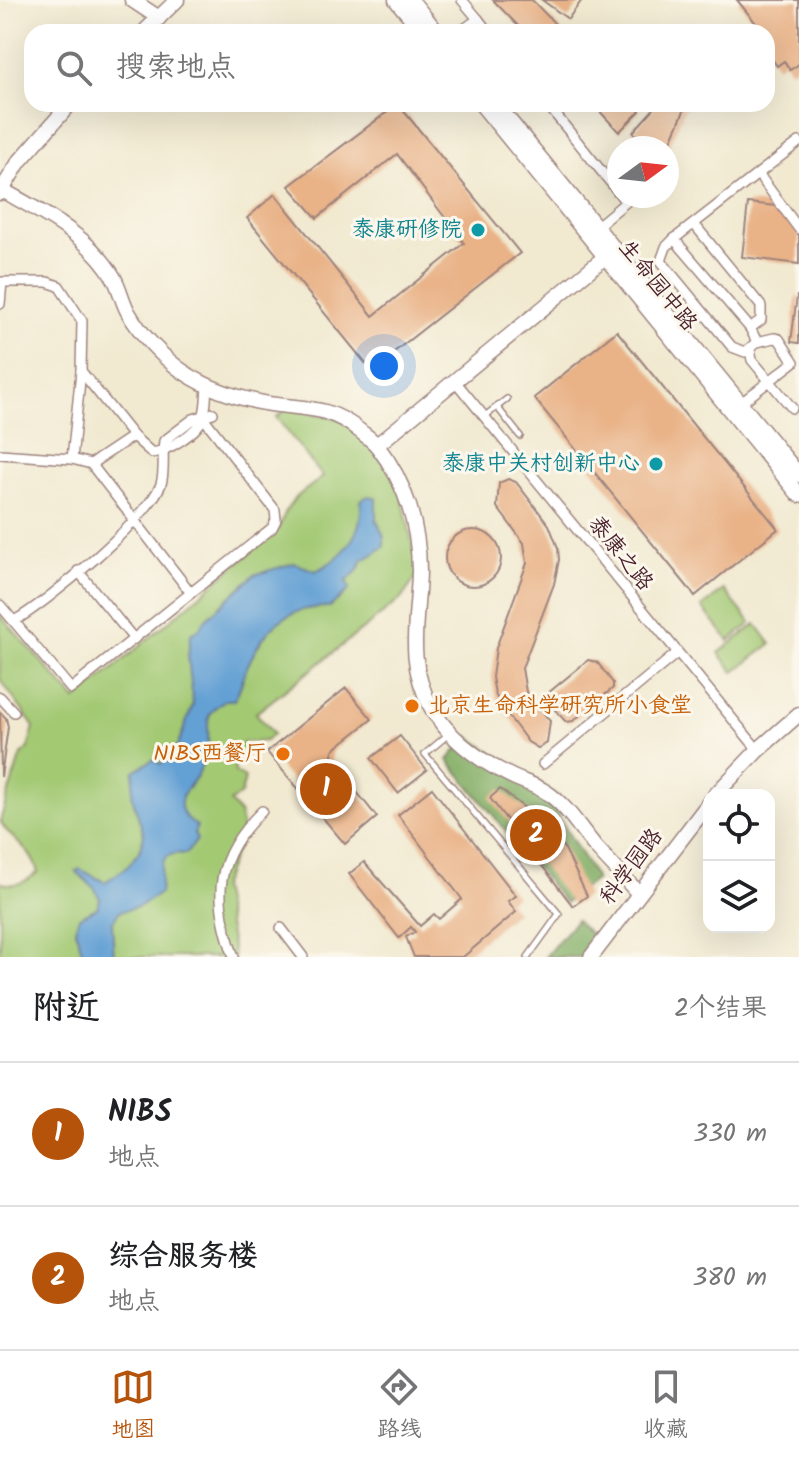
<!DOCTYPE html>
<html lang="zh">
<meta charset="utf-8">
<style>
:root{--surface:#fff;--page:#f6f6f6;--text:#202124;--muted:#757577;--line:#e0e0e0;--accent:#b45309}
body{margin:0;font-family:Kalam,"LXGW WenKai TC",sans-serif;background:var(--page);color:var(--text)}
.controls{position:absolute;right:24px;bottom:24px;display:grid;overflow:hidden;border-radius:16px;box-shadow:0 8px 32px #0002}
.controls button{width:72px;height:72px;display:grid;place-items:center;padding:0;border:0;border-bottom:2px solid var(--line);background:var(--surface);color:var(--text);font:40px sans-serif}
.compass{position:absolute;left:607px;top:136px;width:72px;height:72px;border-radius:50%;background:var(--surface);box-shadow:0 8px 32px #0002;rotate:75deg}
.you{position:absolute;left:384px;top:366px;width:28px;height:28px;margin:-20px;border:6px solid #fff;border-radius:50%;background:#1a73e8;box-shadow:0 0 0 12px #1a73e833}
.badge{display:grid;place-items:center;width:52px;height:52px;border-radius:50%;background:var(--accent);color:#fff;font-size:26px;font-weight:700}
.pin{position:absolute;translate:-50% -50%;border:4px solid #fff;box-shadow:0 2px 8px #0006}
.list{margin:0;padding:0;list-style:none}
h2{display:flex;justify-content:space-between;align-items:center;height:104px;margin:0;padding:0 32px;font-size:34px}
h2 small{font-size:26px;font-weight:400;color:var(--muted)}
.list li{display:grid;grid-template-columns:52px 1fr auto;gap:24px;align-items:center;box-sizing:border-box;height:144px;padding:0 32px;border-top:2px solid var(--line)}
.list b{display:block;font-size:30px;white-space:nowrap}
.list p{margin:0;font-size:26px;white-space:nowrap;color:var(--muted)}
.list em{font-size:26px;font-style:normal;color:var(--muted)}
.icon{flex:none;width:44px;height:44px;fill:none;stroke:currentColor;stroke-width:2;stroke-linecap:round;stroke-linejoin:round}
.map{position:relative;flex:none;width:799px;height:957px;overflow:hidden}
.search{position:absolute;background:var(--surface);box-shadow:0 8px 32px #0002;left:24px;right:24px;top:24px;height:88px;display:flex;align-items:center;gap:20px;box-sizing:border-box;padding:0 28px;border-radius:24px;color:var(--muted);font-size:30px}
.sheet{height:392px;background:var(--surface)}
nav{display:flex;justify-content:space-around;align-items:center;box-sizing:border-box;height:112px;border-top:2px solid var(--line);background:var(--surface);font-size:22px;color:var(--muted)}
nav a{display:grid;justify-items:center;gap:4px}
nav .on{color:var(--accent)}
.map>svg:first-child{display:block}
.green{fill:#a3c973;stroke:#76744f;stroke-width:2}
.forest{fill:#82ad65;stroke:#666648;stroke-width:2}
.water{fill:#63a0d4;stroke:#566080;stroke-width:2}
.building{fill:#e9b287}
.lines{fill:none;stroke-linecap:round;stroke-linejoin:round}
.lane-casing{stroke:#9e847e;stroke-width:8}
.street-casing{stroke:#9e847e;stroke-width:12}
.secondary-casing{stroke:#9e847e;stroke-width:17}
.lane{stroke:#fff;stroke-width:5}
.street{stroke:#fff;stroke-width:9}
.secondary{stroke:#fff;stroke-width:14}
.culture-dot{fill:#0f9aa8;stroke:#fbf7ec;stroke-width:3}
.food-dot{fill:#e8710a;stroke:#fbf7ec;stroke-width:3}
.labels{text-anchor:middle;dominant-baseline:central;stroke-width:6;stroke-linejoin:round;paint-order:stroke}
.culture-label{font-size:22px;fill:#0d838f;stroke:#fbf7ec;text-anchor:end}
.street-label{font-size:22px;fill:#4a1f2b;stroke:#fbf7ec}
.food-label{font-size:22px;fill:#c56008;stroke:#fbf7ec;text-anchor:start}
</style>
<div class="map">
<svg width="799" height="957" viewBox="0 0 799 957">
<rect width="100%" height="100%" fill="#fbf7ec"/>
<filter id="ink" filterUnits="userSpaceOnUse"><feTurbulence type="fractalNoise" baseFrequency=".0125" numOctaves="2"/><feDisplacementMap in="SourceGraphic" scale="16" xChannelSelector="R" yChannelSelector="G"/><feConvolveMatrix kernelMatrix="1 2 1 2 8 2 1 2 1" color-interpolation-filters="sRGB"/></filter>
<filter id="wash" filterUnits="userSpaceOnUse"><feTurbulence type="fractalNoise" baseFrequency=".006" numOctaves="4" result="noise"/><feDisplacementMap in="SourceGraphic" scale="32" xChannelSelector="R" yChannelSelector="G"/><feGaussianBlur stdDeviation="1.8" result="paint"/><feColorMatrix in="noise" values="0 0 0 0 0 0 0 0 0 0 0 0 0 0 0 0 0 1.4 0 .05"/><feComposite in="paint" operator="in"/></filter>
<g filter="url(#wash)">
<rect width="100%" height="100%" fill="#f1e9d0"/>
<g class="green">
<path d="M288 409 347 420 398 479 419 573 401 599 256 713 273 734 266 741 243 742 245 756 234 760 235 772 245 778 241 794 230 802 240 814 243 832 221 887 234 957H0V882C16 888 26 882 38 872 29 844 13 844 0 821L20 757 28 748 34 727 0 679V615L76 700 279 528C290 497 298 496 323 477L276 417Z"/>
<path d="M724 590 751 623 729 641 702 607Z"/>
<path d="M756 624 771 644 734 672 719 653Z"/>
</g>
<g class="forest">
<path d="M468 736 567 802 558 816 596 879 565 903 448 760Z"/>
<path d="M576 920 597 940 584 957H545Z"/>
</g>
<path class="water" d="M368 496 376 498V519L384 537V547L362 561 358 570 346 582 350 589 330 607C287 606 265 627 248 665 243 676 241 689 234 700H225C201 716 210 722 208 744 207 752 201 768 198 774 193 784 179 793 181 807 183 816 189 822 197 826L194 833 197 840 186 854C153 850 164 874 160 893L140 906 119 912 112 923 114 957H84L75 929 79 917 97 908 100 899 95 889 76 871 80 869 105 882 127 867 139 852 144 835 132 797 134 771 154 759 160 764 174 754 193 705 188 655 191 634 198 630 206 619 254 575 294 563 316 571C345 557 364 532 361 500Z"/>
<g id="blocks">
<g class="building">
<path d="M493 0H532L563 32H524Z"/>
<path d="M542 0H582L568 19Z"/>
<path d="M737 0H799V64L790 70 784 61 777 66 767 52V47L771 43 767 38V32H763Z"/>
<path d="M398 104 520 253 371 370 247 218 275 194 373 316 464 243 397 154 317 218 289 186Z"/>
<path d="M593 104H634L640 111 619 132Z"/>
<path d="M658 104H687L668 148H648L633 132Z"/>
<path d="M748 203 777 206 799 235V264L742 257Z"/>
<path d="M797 296H799V343L791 342Z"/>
<path d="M617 331 778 529 695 596 534 398Z"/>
<path d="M508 479 516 482 549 525 558 548 559 560 554 584 522 668 526 692 550 721 547 743 538 748 528 742 501 706 495 694 492 677 496 648 527 563 524 543 497 507 499 483Z"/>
<circle cx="473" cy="558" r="28"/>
<path d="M588 660 597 662 613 683V688L573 721 566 722 547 701V694Z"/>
<path d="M346 688 372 719 333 750 331 760 377 817 345 844 267 752Z"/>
<path d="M0 712 6 718 8 727 1 777Z"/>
<path d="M400 736 427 770 398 793 371 758Z"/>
<path d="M432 788 516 896 508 901 516 912 463 957H414L406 937 415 932 411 927 399 938 349 874 364 862 420 926 434 914 439 919 462 899 398 815Z"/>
<path d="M500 789 543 822 565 849 587 896 573 906 490 798Z"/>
</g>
</g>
</g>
<g filter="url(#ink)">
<use href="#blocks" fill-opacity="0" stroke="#9e847e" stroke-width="2"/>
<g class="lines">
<g class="lane-casing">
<g id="lane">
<path d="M497 407 520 436"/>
<path d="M485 416 507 399"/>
<path d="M450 733 425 754 559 914 528 957"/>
</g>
</g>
<g class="street-casing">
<g id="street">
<path d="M478 19 488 32"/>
<path d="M460 32 478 19 462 0"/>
<path d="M547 104 619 193"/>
<path d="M759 175 799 229"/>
<path d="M694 224 761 306V320L750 328 757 342 745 352 732 347 661 261 666 247 674 239 799 142"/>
<path d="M596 227 626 202 621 196"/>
<path d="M674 239 750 328"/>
<path d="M0 304 2 282H47L59 286 82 321 81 371 72 459 91 464 191 593"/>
<path d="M750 350 752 360 792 408"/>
<path d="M81 371 133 436 152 453C167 451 198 433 203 417 207 407 206 394 207 384"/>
<path d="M455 381 758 750"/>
<path d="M741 403 794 362 779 339 774 338 757 342"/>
<path d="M0 454 72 459"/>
<path d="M91 464 133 436"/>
<path d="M78 571 134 639"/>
<path d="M0 605 71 689 272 528 276 520 275 510 203 417"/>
<path d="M14 621C47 603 148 518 161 484 165 472 162 454 164 441L193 419 213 413"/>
<path d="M0 697 14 712"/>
<path d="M543 764 677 653"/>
<path d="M281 928 303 957"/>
<path d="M234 957C212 897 215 857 262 811"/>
</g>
</g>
<g class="secondary-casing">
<g id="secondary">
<path d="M132 0 159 18"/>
<path d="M396 0 423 32"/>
<path d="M411 0 437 32"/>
<path d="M144 32 177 0"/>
<path d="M481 104 799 495"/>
<path d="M496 104 799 475"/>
<path d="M2 190C43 213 90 236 114 278 120 289 122 301 128 312 141 335 163 358 185 373 208 388 238 398 264 403 304 410 327 404 360 431 366 436 374 441 378 447 406 483 419 527 419 571 418 622 405 659 431 707 448 737 477 759 507 774 519 781 534 784 546 792 567 806 578 826 594 845 609 862 624 877 639 894"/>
<path d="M0 193 19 162 70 104"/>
<path d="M377 445 605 257"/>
<path d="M715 795 758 750 799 714"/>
<path d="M591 957 709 803"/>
</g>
</g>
<use href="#lane" class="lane"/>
<use href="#street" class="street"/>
<use href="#secondary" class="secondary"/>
</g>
</g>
<g class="culture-dot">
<circle cx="478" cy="230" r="8"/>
<circle cx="656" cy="464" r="8"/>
</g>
<g class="food-dot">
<circle cx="412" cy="706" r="8"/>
<circle cx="283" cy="754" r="8"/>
</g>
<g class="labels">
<g class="culture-label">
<text x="462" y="230">泰康研修院</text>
<text x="640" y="464">泰康中关村创新中心</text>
</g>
<g class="street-label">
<text transform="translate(657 286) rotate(51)">生命园中路</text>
<text transform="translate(620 554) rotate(51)">泰康之路</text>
<text transform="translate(632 867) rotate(-53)">科学园路</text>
</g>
<g class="food-label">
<text x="428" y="706">北京生命科学研究所小食堂</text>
<text x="267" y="754" text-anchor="end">NIBS西餐厅</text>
</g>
</g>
</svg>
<div class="controls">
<button><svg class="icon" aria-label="locate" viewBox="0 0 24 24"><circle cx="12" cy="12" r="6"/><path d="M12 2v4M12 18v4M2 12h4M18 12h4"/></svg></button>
<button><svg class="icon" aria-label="layers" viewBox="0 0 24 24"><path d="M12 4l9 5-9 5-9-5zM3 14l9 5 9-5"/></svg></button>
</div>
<svg class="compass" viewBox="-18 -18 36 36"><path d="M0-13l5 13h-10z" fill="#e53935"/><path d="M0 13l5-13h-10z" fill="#757577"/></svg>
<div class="you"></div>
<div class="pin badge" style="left:326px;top:789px">1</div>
<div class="pin badge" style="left:536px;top:835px">2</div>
<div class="search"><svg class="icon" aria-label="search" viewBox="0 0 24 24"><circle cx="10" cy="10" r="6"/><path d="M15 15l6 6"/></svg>搜索地点</div>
</div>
<section class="sheet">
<h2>附近<small>2个结果</small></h2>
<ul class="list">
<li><span class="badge">1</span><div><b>NIBS</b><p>地点</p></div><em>330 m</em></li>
<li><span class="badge">2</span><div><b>综合服务楼</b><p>地点</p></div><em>380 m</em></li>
</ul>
</section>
<nav>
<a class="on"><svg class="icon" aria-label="map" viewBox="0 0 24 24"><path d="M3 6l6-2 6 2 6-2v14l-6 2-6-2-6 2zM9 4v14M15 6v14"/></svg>地图</a>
<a><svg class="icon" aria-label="directions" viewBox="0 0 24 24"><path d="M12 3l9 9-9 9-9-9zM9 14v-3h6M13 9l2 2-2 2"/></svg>路线</a>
<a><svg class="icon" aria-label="saved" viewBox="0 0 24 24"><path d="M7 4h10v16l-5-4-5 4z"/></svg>收藏</a>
</nav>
